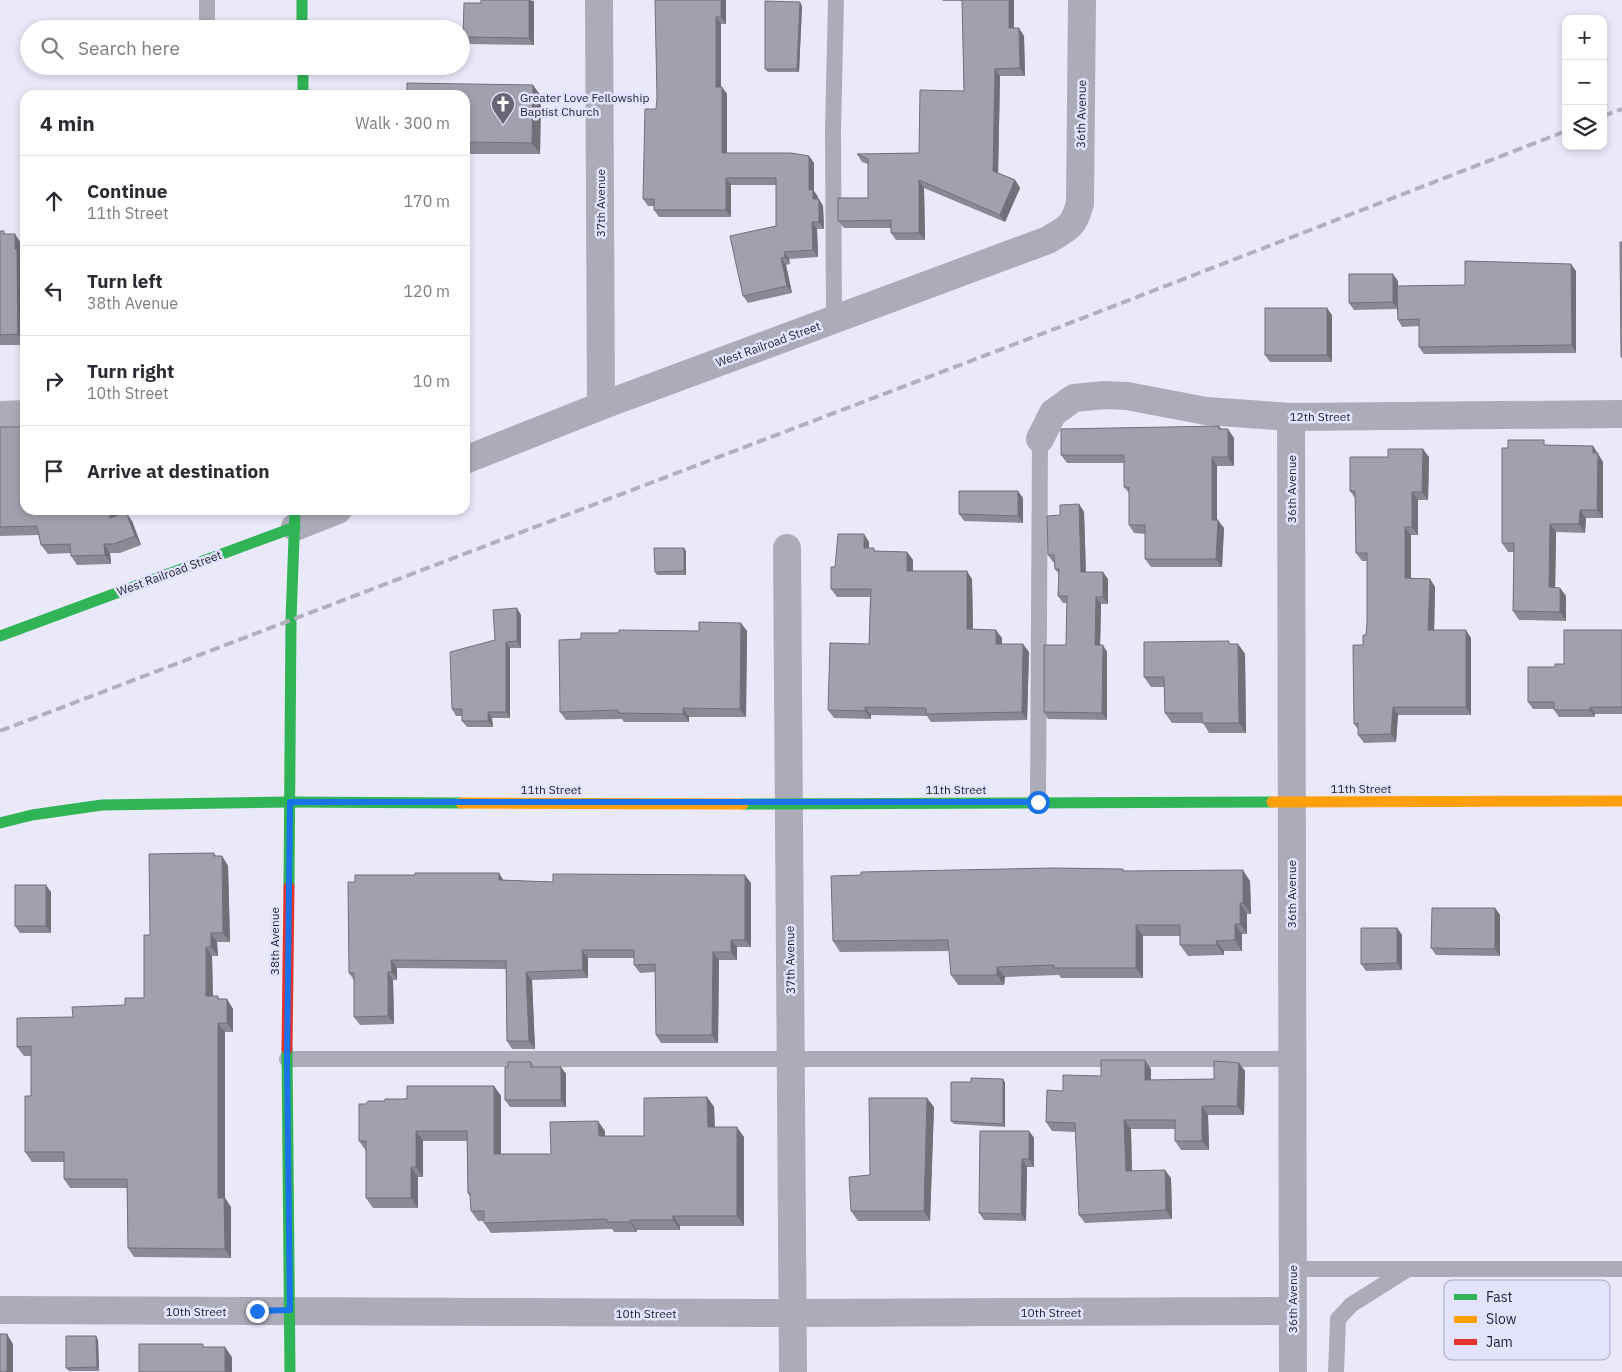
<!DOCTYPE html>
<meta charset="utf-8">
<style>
:root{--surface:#fff;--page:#f7f7f7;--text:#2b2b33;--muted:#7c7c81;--line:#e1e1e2}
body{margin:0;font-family:"IBM Plex Sans",sans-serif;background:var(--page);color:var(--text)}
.controls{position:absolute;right:15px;top:15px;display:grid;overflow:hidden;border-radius:10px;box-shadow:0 2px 8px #0003}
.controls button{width:45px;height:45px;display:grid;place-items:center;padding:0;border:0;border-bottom:1px solid var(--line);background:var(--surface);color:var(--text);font:25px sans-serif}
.stop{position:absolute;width:15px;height:15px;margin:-11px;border:4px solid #1a73e8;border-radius:50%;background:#fff}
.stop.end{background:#1a73e8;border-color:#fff;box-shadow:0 1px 5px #0008}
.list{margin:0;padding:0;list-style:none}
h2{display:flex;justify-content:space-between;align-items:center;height:65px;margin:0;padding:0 20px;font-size:21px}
h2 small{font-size:16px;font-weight:400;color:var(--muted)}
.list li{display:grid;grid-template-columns:32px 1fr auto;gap:15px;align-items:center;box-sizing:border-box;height:90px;padding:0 20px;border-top:1px solid var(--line)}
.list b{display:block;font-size:19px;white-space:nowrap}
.list p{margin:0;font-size:16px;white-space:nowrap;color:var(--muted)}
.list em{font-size:16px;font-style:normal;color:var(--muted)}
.icon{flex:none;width:28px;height:28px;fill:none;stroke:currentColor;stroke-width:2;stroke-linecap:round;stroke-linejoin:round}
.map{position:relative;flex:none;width:1622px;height:1372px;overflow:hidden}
.search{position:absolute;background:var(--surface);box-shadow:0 2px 8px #0003;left:20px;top:20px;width:450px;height:55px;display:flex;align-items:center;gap:12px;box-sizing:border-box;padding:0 18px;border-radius:28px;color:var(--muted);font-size:19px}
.panel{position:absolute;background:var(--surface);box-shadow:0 2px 8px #0003;left:20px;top:90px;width:450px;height:425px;border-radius:15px}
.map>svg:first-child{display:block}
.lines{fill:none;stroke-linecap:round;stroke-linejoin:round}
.lane{stroke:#acabb8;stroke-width:16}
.street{stroke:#acabb8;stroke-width:28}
.fast{stroke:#30b455;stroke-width:11}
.slow{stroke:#ff9f0a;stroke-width:11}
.jam{stroke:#e5322d;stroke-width:11}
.rail{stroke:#b1b0be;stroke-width:4;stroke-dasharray:10 5;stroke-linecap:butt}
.wall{fill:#8a8a95}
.shaded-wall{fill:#717079}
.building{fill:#a1a0ad;stroke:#717079}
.route{stroke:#1a73e8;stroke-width:6}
.labels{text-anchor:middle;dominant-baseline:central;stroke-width:5;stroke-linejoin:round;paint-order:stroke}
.poi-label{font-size:12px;fill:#201f2b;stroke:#e4e3ff;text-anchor:start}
.street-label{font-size:12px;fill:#201f2b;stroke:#e4e3ff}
.key{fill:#e4e3ff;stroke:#a9a8bf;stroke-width:1}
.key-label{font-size:14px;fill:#201f2b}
</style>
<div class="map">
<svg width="1622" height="1372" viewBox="0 0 1622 1372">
<rect width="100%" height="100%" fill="#eae9f9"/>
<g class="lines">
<g class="lane">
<path d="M207 0V29"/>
<path d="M834 319 833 129 836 0"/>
<path d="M1038 803 1040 439"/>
<path d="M287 1059H1292"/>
<path d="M1292 1269H1622"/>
<path d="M1336 1372 1338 1319 1351 1305 1408 1269"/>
</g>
<g class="street">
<path d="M599 0 601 406"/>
<path d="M0 415 25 414"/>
<path d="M1291 417 1293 1372"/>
<path d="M1040 439 1053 413 1074 398 1105 395 1127 396 1206 411 1291 417 1622 414"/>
<path d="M465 460 601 406 1048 240C1068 228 1074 227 1080 203L1082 0"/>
<path d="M295 527 338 510"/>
<path d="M787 548 793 1372"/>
<path d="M0 1310 794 1313 1292 1311"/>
</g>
<g class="fast">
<path d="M302 0V29"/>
<path d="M303 66V95"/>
<path d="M0 636 295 527"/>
<path d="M743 804 1272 802"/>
<path d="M0 823 32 815 102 805 290 802 461 803"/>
<path d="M289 887 291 620 295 510"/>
<path d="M287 1049 290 1372"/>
</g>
<g class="slow">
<path d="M1272 802 1622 801"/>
<path d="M461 803 743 804"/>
</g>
<path class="jam" d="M287 1049 289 887"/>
<g class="rail">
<path d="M1603 116 1622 109"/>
<path d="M0 731 1057 328 1566 131"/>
</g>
</g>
<g class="wall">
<path d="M726 0V24H721V87H722L727 94V153L809 156 814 163V191L818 197V199H819L823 206 824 229H817L818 257 789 259 790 264 786 265 792 293 748 303 743 296 776 226V185H731V217H659L654 210V206H648L643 199 656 109Z"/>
<path d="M942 0H1014V28L1024 36 1025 76H1000L998 173 1015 180 1020 188 1005 222 924 188 925 240H896L891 233V228H844L838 221 868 198V164L862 162 857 154 919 153 964 91 962 1H943Z"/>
<path d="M534 1V45L468 44 463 37 481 3Z"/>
<path d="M802 6 799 72H768L765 69Z"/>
<path d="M465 95 541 96 540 154H465Z"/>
<path d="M0 231 6 234 22 245V257L24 260 25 345H0Z"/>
<path d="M1576 271V353L1424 354 1419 347V326L1402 327 1398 320 1397 309 1354 310 1349 303 1398 281V286L1465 285Z"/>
<path d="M1332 315V362H1270L1265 355Z"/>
<path d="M1219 426 1222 429 1234 438V466H1217V520L1224 528 1222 567H1151L1145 559V534L1134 533 1129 525V493L1124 487V463H1067L1061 455Z"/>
<path d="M0 427 25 510 116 516 132 521 141 545 120 553H110L111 564 77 565 71 556V553L48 554 41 545 39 535 0 536Z"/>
<path d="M1547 445 1593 446 1603 462V518H1586L1585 533 1556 532 1555 588H1560L1566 596V621L1519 620 1513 611 1514 552H1508L1502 543Z"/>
<path d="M1429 457 1428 500H1418V535H1411V578L1430 579 1435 587 1434 630 1471 638V715H1398L1396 742 1364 743 1358 735V729L1354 724 1363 645 1366 635 1367 622V561H1362L1356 553 1355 498 1350 491Z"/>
<path d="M1023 498V523L964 521 959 514Z"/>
<path d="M1079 504 1084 512 1086 572 1108 579V604H1101L1100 645 1107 652V720L1048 719 1044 712 1066 645 1067 603H1063L1058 596 1059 574 1055 569V562H1053L1048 555 1060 515Z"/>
<path d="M869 542V548L876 551 907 552 913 560V571L972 579 973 629 1002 638V644L1029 652 1027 720 931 722 927 716 871 715V719L834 718 828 710 869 644 870 597H837L831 589 835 567Z"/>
<path d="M686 551V575H657L655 572Z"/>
<path d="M521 615V648H510V718H492L493 727H467L462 721V716H456L452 709 495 640Z"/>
<path d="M1622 630V714H1595V717H1559L1554 710V709H1533L1528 702 1555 667 1564 664Z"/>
<path d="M699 631H747L746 717H689V722H624L622 719 566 720 560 712 619 633Z"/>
<path d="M1231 644H1238L1245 654 1246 733H1209L1203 723H1172L1165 713 1164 687H1151L1144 677Z"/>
<path d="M214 853 216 856H222L228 866 230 942H217L218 956H212L213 996 221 999H227L233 1009V1032H225V1198L231 1207V1258L134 1257 128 1248 127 1188H70L64 1179V1162H32L25 1152 31 1096V1056H24L17 1047 73 1017 125 1005 144 998 150 935Z"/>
<path d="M1123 869 1124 871 1250 881 1251 914H1247V934H1242V951H1224V955L1188 956 1180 945V936H1143V978H1061L1059 975 1005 977 1004 985H958L951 975 949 951 840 952 833 941Z"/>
<path d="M504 880 553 882 751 883V947H737V960H719L718 1043H661L656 1035 655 972 640 973 634 965V958H588V978L532 980 535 1049H512L507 1041 506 969 397 968V980H393L394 1024 360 1025 354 1017V980L349 973Z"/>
<path d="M51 892V933H20L15 926Z"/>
<path d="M1495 908 1500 915V956L1436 955 1431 948Z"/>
<path d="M1397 928 1402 935V970L1366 971 1361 964Z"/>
<path d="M531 1062 534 1067H561L566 1074V1107H510L505 1100Z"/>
<path d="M1239 1063 1245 1071 1244 1115H1208L1209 1150H1181L1175 1141V1129H1131L1132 1171 1171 1178 1172 1219 1085 1223 1079 1215 1076 1132 1052 1131 1046 1122 1063 1091 1101 1076 1151 1069V1080L1214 1079Z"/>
<path d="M1003 1079 1005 1083V1127L954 1124 951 1121 971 1082Z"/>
<path d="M494 1086 501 1096V1154H551L605 1131V1136H644L707 1097 714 1107 715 1127 744 1137V1226H680V1230H637V1232H614L612 1229 491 1233 484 1223V1221H478L471 1211V1198L468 1193 467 1141H423V1177H418V1208H373L366 1198V1151L359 1141 366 1104Z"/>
<path d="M934 1107 930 1221H858L851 1211 870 1175Z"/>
<path d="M1029 1131 1034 1138V1167H1027L1026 1221 984 1220 979 1213Z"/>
<path d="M96 1336 98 1340 99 1371H69L66 1368Z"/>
</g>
<g class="shaded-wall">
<path d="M529 0 534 1V45L529 38Z"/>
<path d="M721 0H726V24L721 17Z"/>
<path d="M1009 0H1014V36L1009 28Z"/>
<path d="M800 2 802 6 799 72 797 69Z"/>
<path d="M716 17 721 24V94L716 87Z"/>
<path d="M1019 28 1024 36 1025 76 1020 68Z"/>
<path d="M995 69 1000 76 998 178 993 171Z"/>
<path d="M533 85 541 96 540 154 532 143Z"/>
<path d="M722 87 727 94V160L722 153Z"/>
<path d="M809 156 814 163V191L818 197V206L813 199 809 190Z"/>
<path d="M726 178 731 185V217L726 210Z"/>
<path d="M919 180 924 188 925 240 919 233Z"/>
<path d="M1015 180 1020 188 1005 222 1000 215Z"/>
<path d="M819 199 823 206 824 229 819 222Z"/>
<path d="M812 222 817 229 818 257 813 250Z"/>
<path d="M15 234 22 245V257L24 260 25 344 18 334Z"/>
<path d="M784 252 789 259 790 264 785 257Z"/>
<path d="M781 258 786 265 792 293 787 286Z"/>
<path d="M1571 264 1576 271V353L1572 345Z"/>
<path d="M1393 274 1398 281V309L1393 302Z"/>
<path d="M1327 308 1332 315V362L1327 355Z"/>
<path d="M1228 429 1234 438V466L1228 457Z"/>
<path d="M1593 446 1603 462V518L1597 510Z"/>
<path d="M1423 449 1429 457 1428 500 1422 492Z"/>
<path d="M1212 457 1217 466V528L1212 520Z"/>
<path d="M1018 491 1023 498V523L1018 516Z"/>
<path d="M1412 492 1418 500V535L1412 527Z"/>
<path d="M1079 504 1084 512 1086 579 1081 572Z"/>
<path d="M110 510H116V527L110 518Z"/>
<path d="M1580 510 1586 518 1585 533 1579 524Z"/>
<path d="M126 512 132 521 141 545 135 536Z"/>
<path d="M1218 520 1224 528 1222 567 1216 559Z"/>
<path d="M1550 524 1556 532 1555 596 1549 587Z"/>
<path d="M1405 527 1411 535V586L1405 578Z"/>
<path d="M864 534 869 542V556L864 548Z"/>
<path d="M104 544 110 553 111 564 105 555Z"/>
<path d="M684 548 686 551V575L684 571Z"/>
<path d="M907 552 913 560V579L907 571Z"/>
<path d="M967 571 972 579 973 637 967 629Z"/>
<path d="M1103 572 1108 579V604L1103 597Z"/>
<path d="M1430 579 1435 587 1434 638 1428 630Z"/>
<path d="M1560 588 1566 596V621L1560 612Z"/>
<path d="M1096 597 1101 604 1100 652 1095 645Z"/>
<path d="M517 608 521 615V648L517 641Z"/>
<path d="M741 623 747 631 746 717 740 709Z"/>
<path d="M996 630 1002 638V652L996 644Z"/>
<path d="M1466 630 1471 638V715L1466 707Z"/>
<path d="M506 642 510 648V718L506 712Z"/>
<path d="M1023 644 1029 652 1027 720 1022 712Z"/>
<path d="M1238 644 1245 654 1246 733 1239 723Z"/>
<path d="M1103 645 1107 652V720L1102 713Z"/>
<path d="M865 707 871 715V719L865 711Z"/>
<path d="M1393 707 1398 715 1396 742 1391 734Z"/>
<path d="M1590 707 1595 714V717L1590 710Z"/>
<path d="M683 708 689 717V722L683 714Z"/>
<path d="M488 712 492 718 493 727 488 721Z"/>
<path d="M222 856 228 866 230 942 223 933Z"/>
<path d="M1243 870 1250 881 1251 914 1243 903Z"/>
<path d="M499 873 504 881 499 880Z"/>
<path d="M745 875 751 883V947L745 940Z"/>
<path d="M46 885 51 892V933L46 926Z"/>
<path d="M1240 903 1247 914V934L1240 924Z"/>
<path d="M1495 908 1500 915V956L1495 949Z"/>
<path d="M1235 924 1242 934V951L1235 940Z"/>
<path d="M1136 925 1143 936V978L1136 968Z"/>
<path d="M1397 928 1402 935V970L1397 963Z"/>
<path d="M211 933 217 942 218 956 211 947Z"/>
<path d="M731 940 737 947V960L731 952Z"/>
<path d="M1216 941 1224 951V955L1217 945Z"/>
<path d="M206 947 212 956 213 1005 206 996Z"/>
<path d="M582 950 588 958V978L583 970Z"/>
<path d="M713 952 719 960 718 1043 712 1035Z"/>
<path d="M391 960 397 968V980L392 972Z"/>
<path d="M997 967 1005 977 1004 985 997 975Z"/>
<path d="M388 972 393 980 394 1024 388 1016Z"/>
<path d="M526 972 532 980 535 1049 529 1041Z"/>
<path d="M227 999 233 1009V1032L227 1023Z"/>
<path d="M218 1023 225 1032V1198L231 1207V1258L225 1249 218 1198Z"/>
<path d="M1145 1060 1151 1069V1089L1145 1080Z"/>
<path d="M1239 1063 1245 1071 1244 1115 1237 1106Z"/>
<path d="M561 1067 566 1074V1107L561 1100Z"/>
<path d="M1003 1079 1005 1083V1127L1003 1124Z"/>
<path d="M494 1086 501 1096V1164L494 1154Z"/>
<path d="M707 1097 714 1107 715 1137 708 1127Z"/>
<path d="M927 1098 934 1107 930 1221 924 1211Z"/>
<path d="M1202 1106 1208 1115 1209 1150 1202 1141Z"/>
<path d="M1124 1120 1131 1129 1132 1180 1126 1171Z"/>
<path d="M598 1121 605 1131V1146L599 1136Z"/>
<path d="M737 1127 744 1137V1226L737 1216Z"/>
<path d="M416 1131 423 1141V1177L416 1167Z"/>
<path d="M1029 1131 1034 1138V1167L1029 1159Z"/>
<path d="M1022 1159 1027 1167 1026 1221 1021 1214Z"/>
<path d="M411 1167 418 1177V1208L411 1198Z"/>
<path d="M1165 1170 1171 1178 1172 1219 1166 1210Z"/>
<path d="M673 1216 680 1226V1230L673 1220Z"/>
<path d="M630 1220 637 1230V1232L630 1222Z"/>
<path d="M7 1334 13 1344V1372H7Z"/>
<path d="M96 1336 98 1340 99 1371 97 1367Z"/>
<path d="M225 1347 232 1357V1372H225Z"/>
</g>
<g class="building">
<path d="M481 0H529V38L463 37 464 3H481Z"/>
<path d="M655 0H721V17H716V87H722V153H791L809 156V190H813V199H819V222H812L813 250 784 252 785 257 781 258 787 286 743 296 730 236 776 226V178H726V210H654V199H643L645 109H656L657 98Z"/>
<path d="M962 0H1009V28H1019L1020 68 995 69 993 171 1015 180 1000 215 919 180V233H891V220L838 221V198H868V159L857 154 919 153 920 90 964 91Z"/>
<path d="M765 1 800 2 797 69H765Z"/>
<path d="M407 83 533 85 532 143 465 142V95H407Z"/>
<path d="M0 231H4V234H15V249H17L18 334 0 335Z"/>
<path d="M1620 242H1622V357H1621Z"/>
<path d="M1465 261 1571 264 1572 345 1419 347V319L1398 320 1397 286 1465 285Z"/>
<path d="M1349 274H1393V302L1349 303Z"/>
<rect x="1265" y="308" width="62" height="47"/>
<path d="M1219 426V429H1228V457H1212V520H1218L1216 559H1145V525H1129V487H1124V455H1061V429Z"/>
<path d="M0 427H25V510H110V518L126 512 135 536 114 544H104L105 555 71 556 70 544 41 545 37 526 0 527Z"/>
<path d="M1508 440H1544V445L1593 446V453H1598L1597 510H1580L1579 524H1550L1549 587 1560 588V612L1513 611 1514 543H1502V448H1508Z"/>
<path d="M1388 449H1423L1422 492H1412V527H1405V578L1430 579 1428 630H1466V707H1393L1391 734 1358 735V723L1354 724 1353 645H1363V635H1366L1367 622V553H1356L1355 491H1350V457H1388Z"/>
<path d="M959 491H1018V516L959 514Z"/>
<path d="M1079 504 1081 572H1103V597H1096L1095 645H1103L1102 713 1044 712V645H1066L1067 596H1058L1059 569H1055L1054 555H1048L1047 516 1060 515V505Z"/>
<path d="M838 534H864V548H874V551L907 552V571H967V629L996 630V644H1023L1022 712 926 714V708L865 707V711L828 710 830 643 869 644 871 589H831V567H835Z"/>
<path d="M654 548H684V571L655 572Z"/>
<path d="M517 608V641L506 642V712H488V721H462V709H452L450 652 495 640 493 610Z"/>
<path d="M699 622 741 623 740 709 683 708V714L618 713V710L560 712 559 640 581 639V633H619V630L699 631Z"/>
<path d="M1564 630H1622V707H1590V710H1554V702H1528V667H1555V664H1564Z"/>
<path d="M1229 641V644H1238L1239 723H1202V713H1165L1164 677H1144V642Z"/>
<path d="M214 853V856H222L223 933H211V947H206V996H218V999H227V1023H218V1198H224L225 1249 128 1248 127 1179H64V1152H25V1096H31V1046L17 1047V1018L73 1017 72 1007 125 1005V998H144V935H150L149 854Z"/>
<path d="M1052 868 1123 869V871L1243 870V903H1240V924H1235V940L1216 941 1217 945H1180V925H1136V968H1054V965L997 967V975H951L948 940 833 941 831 876 861 875V872Z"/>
<path d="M415 873H499V880L553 882V874L745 875V940H731V952H713L712 1035H656L655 964 634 965V950H582L583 970 526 972 529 1041H507L506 961 391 960 392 972H388V1016L354 1017V973H349L348 882H355V875H415Z"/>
<rect x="15" y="885" width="31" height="41"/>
<path d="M1432 908H1495V949L1431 948Z"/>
<path d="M1361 928H1397V963L1361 964Z"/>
<path d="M1101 1060H1145V1080L1214 1079V1061L1239 1063 1237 1106H1202V1141H1175V1120H1124L1126 1171 1165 1170 1166 1210 1079 1215 1075 1123 1046 1122 1047 1090 1063 1091V1075L1101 1076Z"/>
<path d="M508 1062H531V1067H561V1100H505V1067H508Z"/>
<path d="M971 1078 1003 1079V1124L951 1121V1082H971Z"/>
<path d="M407 1086H494V1154H551L550 1122 598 1121 599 1136H644V1098L707 1097 708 1127H737V1216H673V1220H630V1222H607V1219L484 1223V1211H471L470 1193H468L467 1131H416V1167H411V1198H366V1141H359V1104H366L368 1101H385V1099H407Z"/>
<path d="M869 1098H927L924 1211H851L849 1177 870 1175Z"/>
<path d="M980 1131H1029V1159H1022L1021 1214 979 1213Z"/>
<rect x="0" y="1334" width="7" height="38"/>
<path d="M66 1336H96L97 1367 66 1368Z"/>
<path d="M139 1344H203V1347H225V1372H139Z"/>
</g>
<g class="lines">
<path class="route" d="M257 1311 290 1310 287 1059 290 802H1038"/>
</g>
<defs>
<g id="church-pin" transform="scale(1.25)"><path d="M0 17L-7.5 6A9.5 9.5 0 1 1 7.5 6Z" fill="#676673" stroke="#e4e3ff"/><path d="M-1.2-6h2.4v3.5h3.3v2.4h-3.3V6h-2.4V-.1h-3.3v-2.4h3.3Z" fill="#fff"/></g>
</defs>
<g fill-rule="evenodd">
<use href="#church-pin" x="503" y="104"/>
</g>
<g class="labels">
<g class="poi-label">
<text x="520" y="97">Greater Love Fellowship<tspan x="520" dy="14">Baptist Church</tspan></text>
</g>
<g class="street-label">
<text transform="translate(1081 114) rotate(-89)">36th Avenue</text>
<text transform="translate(600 203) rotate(-90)">37th Avenue</text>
<text transform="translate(768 344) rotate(-20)">West Railroad Street</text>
<text x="1320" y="416">12th Street</text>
<text transform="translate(1291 489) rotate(-90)">36th Avenue</text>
<text transform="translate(169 573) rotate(-20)">West Railroad Street</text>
<text x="1361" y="788">11th Street</text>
<text x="551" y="789">11th Street</text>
<text x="956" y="789">11th Street</text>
<text transform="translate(1291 894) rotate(-90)">36th Avenue</text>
<text transform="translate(274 941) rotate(-90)">38th Avenue</text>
<text transform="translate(790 960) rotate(-91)">37th Avenue</text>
<text transform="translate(1292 1299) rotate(-90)">36th Avenue</text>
<text x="196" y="1311">10th Street</text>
<text x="1051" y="1312">10th Street</text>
<text x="646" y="1313">10th Street</text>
</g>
</g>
<rect x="1444" y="1280" width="166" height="80" rx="8" class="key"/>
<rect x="1454" y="1294" width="23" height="6" fill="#30b455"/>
<rect x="1454" y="1316" width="23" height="7" fill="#ff9f0a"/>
<rect x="1454" y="1339" width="23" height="6" fill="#e5322d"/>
<g class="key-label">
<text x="1486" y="1302">Fast</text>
<text x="1486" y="1324">Slow</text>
<text x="1486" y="1347">Jam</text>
</g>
</svg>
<div class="controls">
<button>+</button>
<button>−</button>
<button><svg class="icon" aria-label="layers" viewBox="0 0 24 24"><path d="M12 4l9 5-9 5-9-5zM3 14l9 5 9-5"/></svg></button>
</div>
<div class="stop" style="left:1038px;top:802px"></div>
<div class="stop end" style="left:257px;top:1311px"></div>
<div class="search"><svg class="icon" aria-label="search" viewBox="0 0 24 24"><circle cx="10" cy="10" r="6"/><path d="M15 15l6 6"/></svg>Search here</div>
<section class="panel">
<h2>4 min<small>Walk · 300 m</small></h2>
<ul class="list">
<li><svg class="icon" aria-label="ahead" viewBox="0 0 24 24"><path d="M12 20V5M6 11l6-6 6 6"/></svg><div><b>Continue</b><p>11th Street</p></div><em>170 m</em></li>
<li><svg class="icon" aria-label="left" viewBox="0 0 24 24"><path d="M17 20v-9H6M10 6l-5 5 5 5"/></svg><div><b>Turn left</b><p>38th Avenue</p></div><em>120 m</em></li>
<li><svg class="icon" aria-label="right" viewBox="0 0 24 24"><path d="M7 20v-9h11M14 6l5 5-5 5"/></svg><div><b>Turn right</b><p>10th Street</p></div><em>10 m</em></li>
<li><svg class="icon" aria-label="arrive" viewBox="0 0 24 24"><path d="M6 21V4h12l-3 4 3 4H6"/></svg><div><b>Arrive at destination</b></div></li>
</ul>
</section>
</div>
